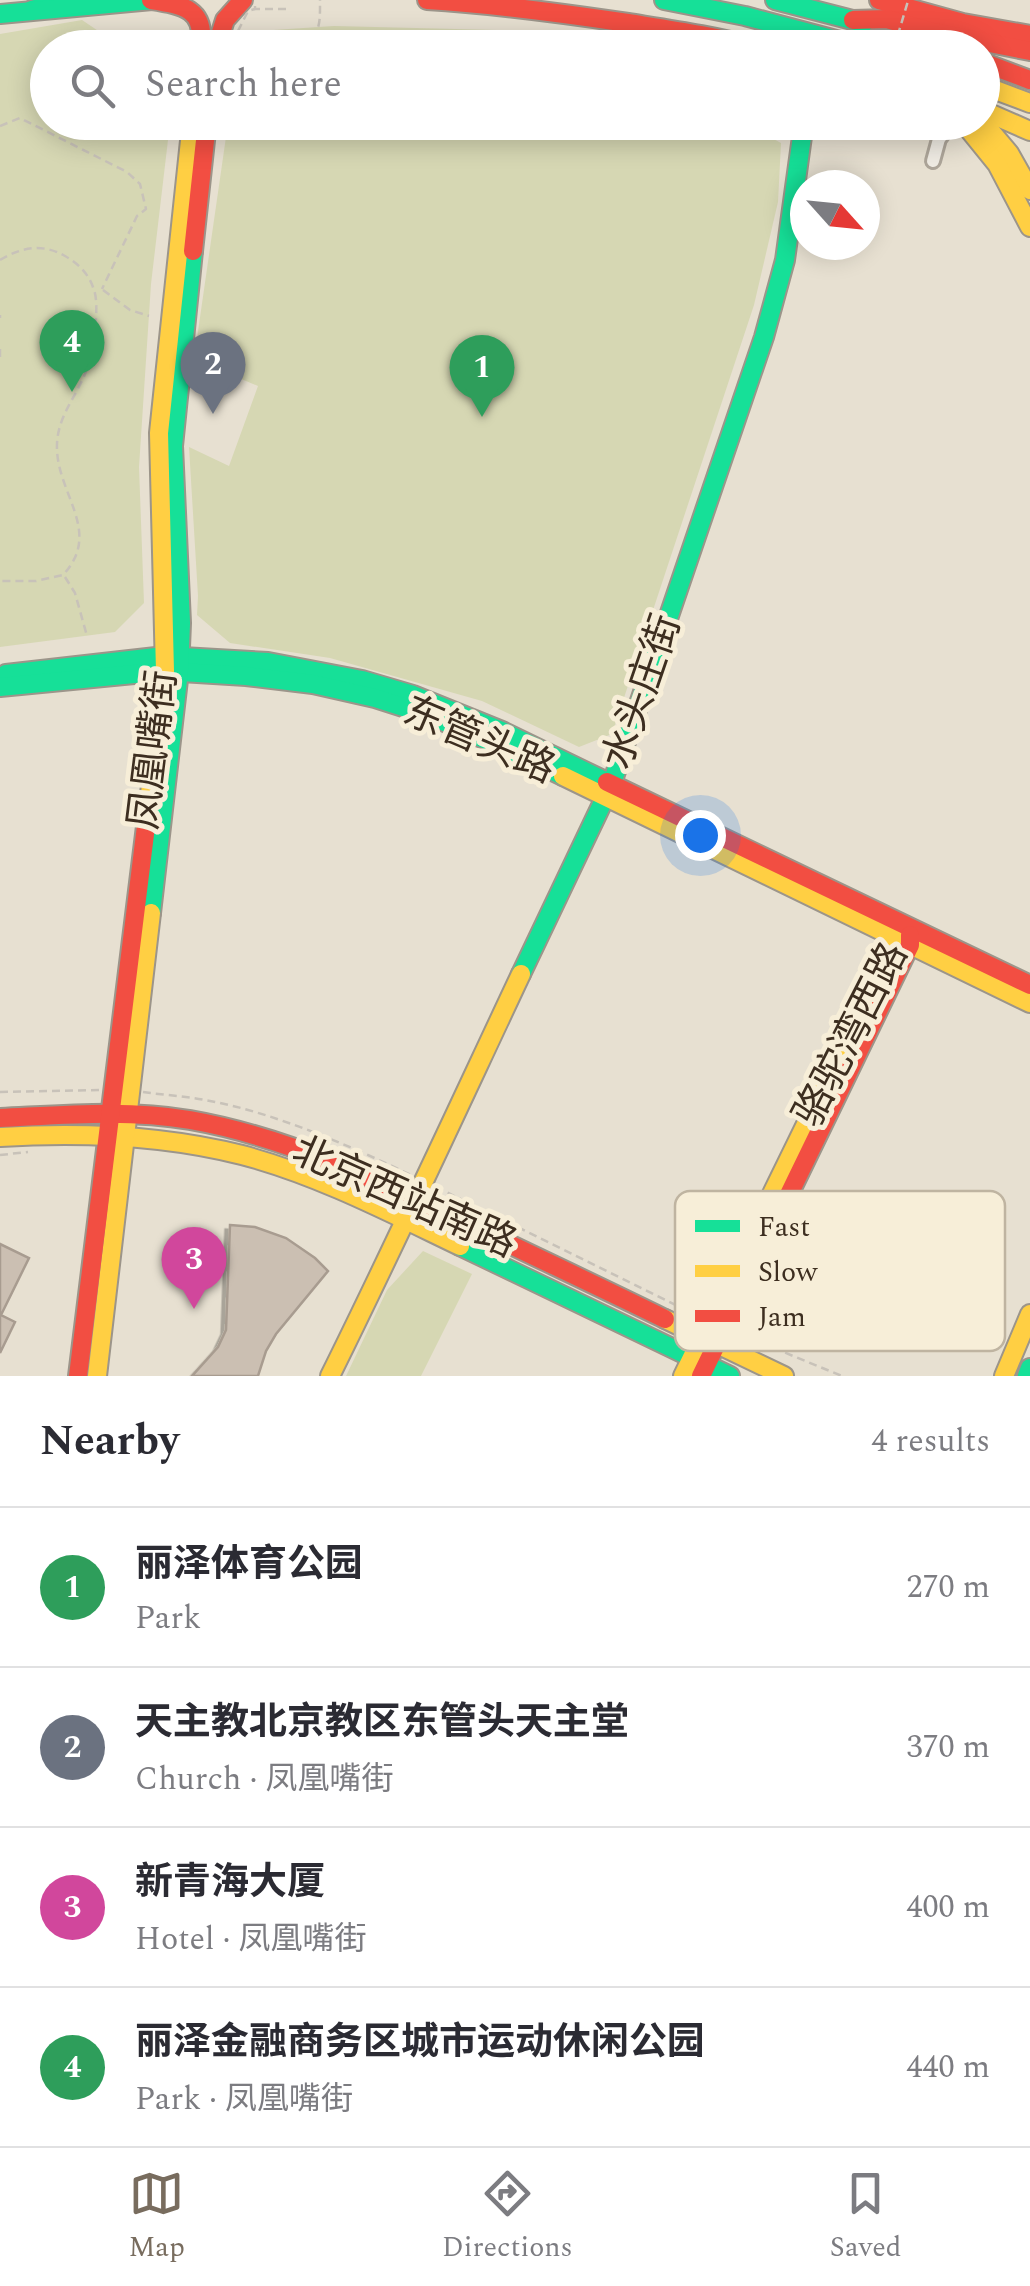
<!DOCTYPE html>
<meta charset="utf-8">
<style>
:root{--surface:#fff;--page:#f7f7f7;--text:#2b2b33;--muted:#7c7c81;--line:#e1e1e2;--accent:#786c5e}
body{margin:0;font-family:Spectral,"Noto Sans SC",serif;background:var(--page);color:var(--text)}
.compass{position:absolute;left:790px;top:170px;width:90px;height:90px;border-radius:50%;background:var(--surface);box-shadow:0 5px 25px #0003;rotate:117deg}
.you{position:absolute;left:700px;top:835px;width:35px;height:35px;margin:-25px;border:8px solid #fff;border-radius:50%;background:#1a73e8;box-shadow:0 0 0 15px #1a73e833}
.badge{display:grid;place-items:center;width:65px;height:65px;border-radius:50%;background:var(--accent);color:#fff;font-size:32px;font-weight:700}
.pin{position:absolute;translate:-50% -82px;filter:drop-shadow(0 2px 5px #0008)}
.pin::after{content:'';position:absolute;top:52px;width:35px;height:30px;background:inherit;clip-path:polygon(0 0,100% 0,50% 100%)}
.list{margin:0;padding:0;list-style:none}
h2{display:flex;justify-content:space-between;align-items:center;height:130px;margin:0;padding:0 40px;font-size:42px}
h2 small{font-size:32px;font-weight:400;color:var(--muted)}
.list li{display:grid;grid-template-columns:65px 1fr auto;gap:30px;align-items:center;box-sizing:border-box;height:160px;padding:0 40px;border-top:2px solid var(--line)}
.list b{display:block;font-size:38px;white-space:nowrap}
.list p{margin:0;font-size:32px;white-space:nowrap;color:var(--muted)}
.list em{font-size:32px;font-style:normal;color:var(--muted)}
.icon{flex:none;width:55px;height:55px;fill:none;stroke:currentColor;stroke-width:2;stroke-linecap:round;stroke-linejoin:round}
.map{position:relative;flex:none;width:1030px;height:1376px;overflow:hidden}
.search{position:absolute;background:var(--surface);box-shadow:0 5px 25px #0003;left:30px;right:30px;top:30px;height:110px;display:flex;align-items:center;gap:25px;box-sizing:border-box;padding:0 35px;border-radius:55px;color:var(--muted);font-size:38px}
.sheet{height:770px;background:var(--surface)}
nav{display:flex;justify-content:space-around;align-items:center;box-sizing:border-box;height:140px;border-top:2px solid var(--line);background:var(--surface);font-size:28px;color:var(--muted)}
nav a{display:grid;justify-items:center;gap:5px}
nav .on{color:var(--accent)}
.map>svg:first-child{display:block}
.green{fill:#d6d7b3}
.building{fill:#cbbfb2;stroke:#a89c90;stroke-width:2.5;filter:url(#shadow)}
.lines{fill:none;stroke-linecap:round;stroke-linejoin:round}
.street-casing{stroke:#ada599;stroke-width:18}
.fast-casing{stroke:#9c958a;stroke-width:22}
.slow-casing{stroke:#9c958a;stroke-width:22}
.jam-casing{stroke:#9c958a;stroke-width:22}
.path{stroke:#c8c2b9;stroke-width:2.5;stroke-dasharray:8 5;stroke-linecap:butt}
.street{stroke:#efebe3;stroke-width:12}
.fast{stroke:#16e098;stroke-width:18}
.slow{stroke:#ffcf43;stroke-width:18}
.jam{stroke:#f24e42;stroke-width:18}
.path-bridge{stroke:#c8c2b9;stroke-width:2.5;stroke-dasharray:8 5;stroke-linecap:butt}
.labels{text-anchor:middle;dominant-baseline:central;stroke-width:10;stroke-linejoin:round;paint-order:stroke}
.street-label{font-size:40px;fill:#3d2e20;stroke:#f7eed8}
.key{fill:#f7eed8;stroke:#bfb4a1;stroke-width:2.5}
.key-label{font-size:28px;fill:#3d2e20}
</style>
<div class="map">
<svg width="1030" height="1376" viewBox="0 0 1030 1376">
<defs>
<filter id="shadow"><feDropShadow dx="-4.5" dy="4.5" stdDeviation="0" flood-color="#0004"/></filter>
</defs>
<rect width="100%" height="100%" fill="#e7e0d1"/>
<g class="green">
<path d="M82 20 122 47H127L48 48V122L170 123 151 284 139 467 144 603 115 632 0 647V34Z"/>
<path d="M334 26 497 30 597 47H244L258 31Z"/>
<path d="M758 123 757 130 781 143 778 202 754 305 612 734 579 747 482 701 330 658 230 643 197 615 198 596 189 447 229 466 258 386 194 359 228 123Z"/>
<path d="M423 1251 472 1274 421 1376H346L387 1290Z"/>
</g>
<g class="building">
<path d="M230 1225 255 1227 286 1238 315 1258 328 1271 276 1334 266 1351 258 1376H192L218 1347 226 1330Z"/>
<path d="M0 1244 29 1258 1 1315 15 1322 0 1353Z"/>
</g>
<g class="lines">
<g class="street-casing">
<path id="street" d="M933 161 939 139 952 122"/>
</g>
<g class="fast-casing">
<g id="fast">
<path d="M664 0 745 16 866 48"/>
<path d="M775 0 864 23"/>
<path d="M32 10 67 0"/>
<path d="M0 14 152 0"/>
<path d="M6 674 165 656 268 662 362 680 413 695 502 731 607 782"/>
<path d="M0 687 165 671 246 676 313 684 375 698 428 715 496 744 563 776"/>
<path d="M151 913 179 671 181 623 173 446 193 251"/>
<path d="M521 974 612 783 764 337 785 260 804 122"/>
<path d="M460 1246 730 1376"/>
<path d="M1027 1376 1030 1368"/>
</g>
</g>
<g class="slow-casing">
<g id="slow">
<path d="M982 85 1030 103"/>
<path d="M982 110 1030 131"/>
<path d="M982 121 1009 153 1030 190"/>
<path d="M963 122 997 164 1030 227"/>
<path d="M563 776 1030 1003"/>
<path d="M147 818 165 671 159 433 192 122"/>
<path d="M0 1137C81 1132 163 1135 242 1155 318 1175 389 1212 460 1246"/>
<path d="M665 1319 784 1376"/>
<path d="M97 1376 151 913"/>
<path d="M330 1376C396 1243 458 1108 521 974"/>
<path d="M683 1376 897 938 905 931"/>
<path d="M1004 1376 1030 1314"/>
</g>
</g>
<g class="jam-casing">
<g id="jam">
<path d="M151 0C183 5 207 9 200 48"/>
<path d="M427 0C495 4 561 13 628 23 672 30 715 36 758 48"/>
<path d="M879 0 963 23 1030 35"/>
<path d="M853 20 887 19 929 31 1030 51"/>
<path d="M216 48 225 20 243 0"/>
<path d="M982 62 1030 80"/>
<path d="M193 251 207 122"/>
<path d="M607 782 1030 985"/>
<path d="M0 1118C63 1115 127 1109 190 1120 293 1138 387 1185 480 1230 542 1260 604 1289 665 1319"/>
<path d="M78 1376 147 818"/>
<path d="M701 1376 910 945V935"/>
</g>
</g>
<g class="path">
<path d="M255 6V9H286"/>
<path d="M142 37 183 42 182 48"/>
<path d="M304 48C321 31 320 23 320 0"/>
<path d="M0 126 20 118 127 172 140 184 146 209 137 216 102 289"/>
<path d="M0 260C22 247 42 243 65 256 79 264 89 274 94 290 100 306 93 349 88 366 79 394 58 414 57 444 55 493 104 531 63 575L36 581H0"/>
<path d="M103 290 130 310 149 316"/>
<path d="M0 315V318"/>
<path d="M0 349V358"/>
<path d="M65 577 75 593 87 636"/>
<path d="M0 1092 100 1090"/>
<path d="M143 1092C163 1095 184 1096 205 1100 273 1112 348 1145 411 1175"/>
<path d="M0 1155 28 1152"/>
<path d="M436 1187 698 1316"/>
<path d="M737 1333 842 1376"/>
</g>
<use href="#street" class="street"/>
<use href="#fast" class="fast"/>
<use href="#slow" class="slow"/>
<use href="#jam" class="jam"/>
<g class="path-bridge">
<path d="M183 42 230 47 248 11 255 9"/>
<path d="M894 48 908 1"/>
</g>
</g>
<g class="labels">
<g class="street-label">
<text transform="translate(643 692) rotate(-71)">水头庄街</text>
<text transform="translate(479 741) rotate(23)">东管头路</text>
<text transform="translate(154 750) rotate(-83)">凤凰嘴街</text>
<text transform="translate(852 1035) rotate(-63)">骆驼湾西路</text>
<text transform="translate(404 1198) rotate(24)">北京西站南路</text>
</g>
</g>
<rect x="675" y="1191" width="330" height="160" rx="15" class="key"/>
<rect x="695" y="1220" width="45" height="12" fill="#16e098"/>
<rect x="695" y="1265" width="45" height="12" fill="#ffcf43"/>
<rect x="695" y="1310" width="45" height="12" fill="#f24e42"/>
<g class="key-label">
<text x="758" y="1236">Fast</text>
<text x="758" y="1281">Slow</text>
<text x="758" y="1326">Jam</text>
</g>
</svg>
<svg class="compass" viewBox="-18 -18 36 36"><path d="M0-13l5 13h-10z" fill="#e53935"/><path d="M0 13l5-13h-10z" fill="#7c7c81"/></svg>
<div class="you"></div>
<div class="pin badge" style="left:482px;top:417px;background:#2e9e5b">1</div>
<div class="pin badge" style="left:213px;top:414px;background:#6b7280">2</div>
<div class="pin badge" style="left:194px;top:1309px;background:#d1479c">3</div>
<div class="pin badge" style="left:72px;top:392px;background:#2e9e5b">4</div>
<div class="search"><svg class="icon" aria-label="search" viewBox="0 0 24 24"><circle cx="10" cy="10" r="6"/><path d="M15 15l6 6"/></svg>Search here</div>
</div>
<section class="sheet">
<h2>Nearby<small>4 results</small></h2>
<ul class="list">
<li><span class="badge" style="background:#2e9e5b">1</span><div><b>丽泽体育公园</b><p>Park</p></div><em>270 m</em></li>
<li><span class="badge" style="background:#6b7280">2</span><div><b>天主教北京教区东管头天主堂</b><p>Church · 凤凰嘴街</p></div><em>370 m</em></li>
<li><span class="badge" style="background:#d1479c">3</span><div><b>新青海大厦</b><p>Hotel · 凤凰嘴街</p></div><em>400 m</em></li>
<li><span class="badge" style="background:#2e9e5b">4</span><div><b>丽泽金融商务区城市运动休闲公园</b><p>Park · 凤凰嘴街</p></div><em>440 m</em></li>
</ul>
</section>
<nav>
<a class="on"><svg class="icon" aria-label="map" viewBox="0 0 24 24"><path d="M3 6l6-2 6 2 6-2v14l-6 2-6-2-6 2zM9 4v14M15 6v14"/></svg>Map</a>
<a><svg class="icon" aria-label="directions" viewBox="0 0 24 24"><path d="M12 3l9 9-9 9-9-9zM9 14v-3h6M13 9l2 2-2 2"/></svg>Directions</a>
<a><svg class="icon" aria-label="saved" viewBox="0 0 24 24"><path d="M7 4h10v16l-5-4-5 4z"/></svg>Saved</a>
</nav>
